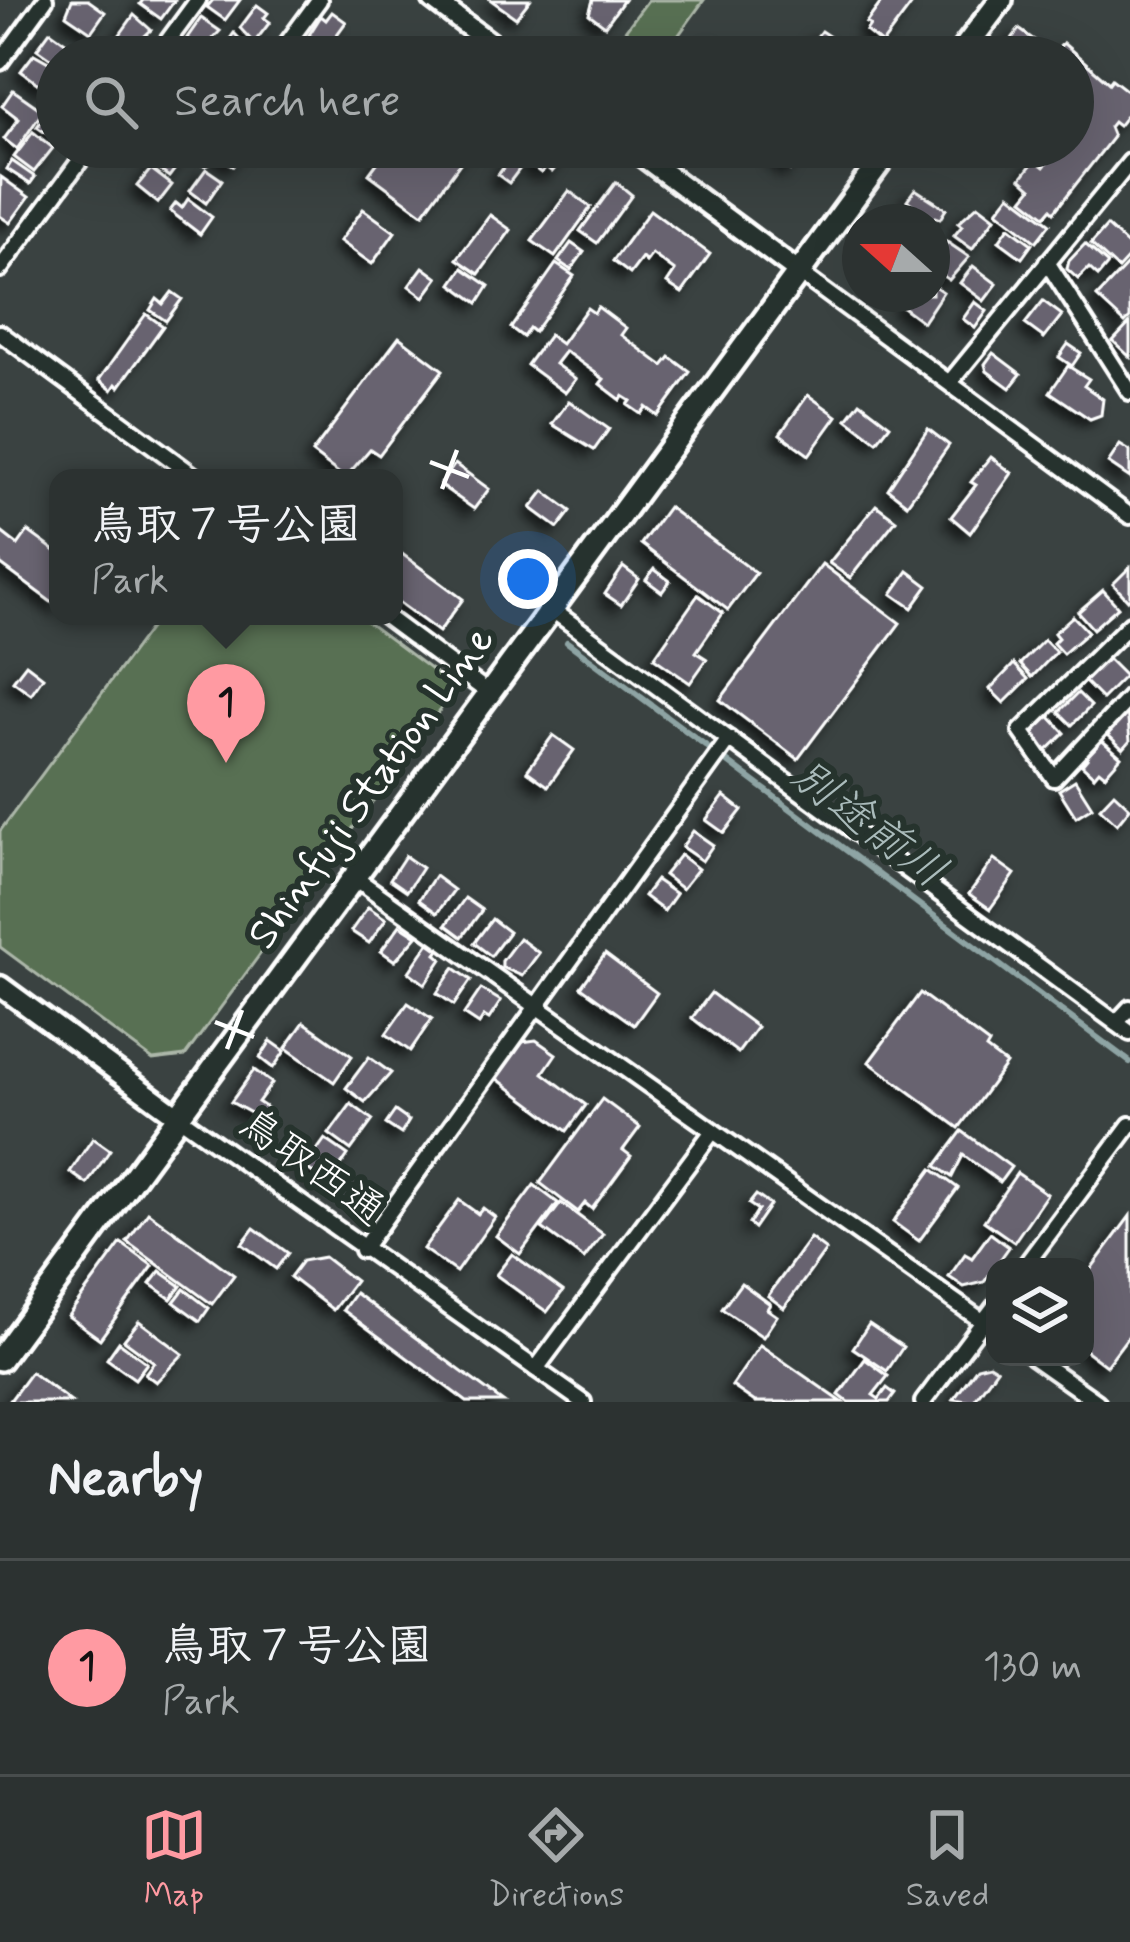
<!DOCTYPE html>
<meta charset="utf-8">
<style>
:root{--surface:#2c3231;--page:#383e3d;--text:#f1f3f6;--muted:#a6aaab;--line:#484d4d;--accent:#ff9aa2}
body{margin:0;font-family:Mynerve,"Klee One",sans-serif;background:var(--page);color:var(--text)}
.controls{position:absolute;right:36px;bottom:36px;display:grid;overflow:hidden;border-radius:24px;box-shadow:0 12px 48px #0002}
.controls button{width:108px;height:108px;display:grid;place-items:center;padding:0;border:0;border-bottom:3px solid var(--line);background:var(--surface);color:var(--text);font:60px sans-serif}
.compass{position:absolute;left:842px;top:204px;width:108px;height:108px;border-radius:50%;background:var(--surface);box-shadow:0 12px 48px #0002;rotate:291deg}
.you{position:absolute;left:528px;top:579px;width:42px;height:42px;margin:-30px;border:9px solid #fff;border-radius:50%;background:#1a73e8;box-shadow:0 0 0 18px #1a73e833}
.badge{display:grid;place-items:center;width:78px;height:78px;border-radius:50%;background:var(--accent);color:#111;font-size:39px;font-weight:700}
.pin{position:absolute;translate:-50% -99px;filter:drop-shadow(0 3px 6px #0008)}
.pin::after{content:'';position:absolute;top:63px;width:42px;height:36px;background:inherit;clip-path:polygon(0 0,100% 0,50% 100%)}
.popup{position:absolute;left:49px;top:469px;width:354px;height:156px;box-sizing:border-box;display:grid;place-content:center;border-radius:24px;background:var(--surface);filter:drop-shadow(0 3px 9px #0005);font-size:39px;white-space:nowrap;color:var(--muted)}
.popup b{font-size:45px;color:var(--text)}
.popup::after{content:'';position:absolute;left:50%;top:100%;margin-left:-24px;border:24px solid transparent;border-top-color:var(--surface)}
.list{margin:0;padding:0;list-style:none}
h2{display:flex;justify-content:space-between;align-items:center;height:156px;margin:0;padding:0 48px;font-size:51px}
h2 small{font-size:39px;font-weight:400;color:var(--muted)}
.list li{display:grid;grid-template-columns:78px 1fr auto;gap:36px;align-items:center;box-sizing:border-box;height:216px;padding:0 48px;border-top:3px solid var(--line)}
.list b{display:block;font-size:45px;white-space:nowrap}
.list p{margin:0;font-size:39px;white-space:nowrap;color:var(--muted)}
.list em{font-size:39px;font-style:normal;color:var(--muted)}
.icon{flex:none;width:66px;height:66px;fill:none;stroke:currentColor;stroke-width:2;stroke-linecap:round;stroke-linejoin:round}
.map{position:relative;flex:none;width:1130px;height:1402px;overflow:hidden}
.search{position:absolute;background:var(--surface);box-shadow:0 12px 48px #0002;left:36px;right:36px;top:36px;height:132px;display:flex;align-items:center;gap:30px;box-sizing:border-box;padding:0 42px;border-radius:66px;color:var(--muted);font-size:45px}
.sheet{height:372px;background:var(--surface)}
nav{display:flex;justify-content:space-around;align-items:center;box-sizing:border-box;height:168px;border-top:3px solid var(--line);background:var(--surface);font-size:33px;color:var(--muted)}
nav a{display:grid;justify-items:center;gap:6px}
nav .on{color:var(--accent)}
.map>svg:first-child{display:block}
.green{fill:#596f53;stroke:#acb7a9;stroke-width:3}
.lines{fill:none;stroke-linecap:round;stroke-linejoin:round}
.stream{stroke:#8ea4a4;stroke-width:6}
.building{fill:#676470;stroke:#fff;stroke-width:3;filter:url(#shadow)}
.minor-casing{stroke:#fff;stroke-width:22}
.tertiary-casing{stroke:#fff;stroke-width:27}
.secondary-casing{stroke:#fff;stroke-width:30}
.minor{stroke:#26332d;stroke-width:14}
.tertiary{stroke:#26332d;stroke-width:18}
.secondary{stroke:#26332d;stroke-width:21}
.ticks{fill:none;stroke:#fff;stroke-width:4.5}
.labels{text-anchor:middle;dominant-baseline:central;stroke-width:12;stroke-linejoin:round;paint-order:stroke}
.street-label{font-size:42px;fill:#fff;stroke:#26332d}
.water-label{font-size:45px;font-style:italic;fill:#abb;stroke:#26332d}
</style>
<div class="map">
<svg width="1130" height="1402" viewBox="0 0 1130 1402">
<defs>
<filter id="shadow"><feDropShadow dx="-7" dy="7" stdDeviation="6" flood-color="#0009"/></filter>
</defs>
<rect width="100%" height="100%" fill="#3a4241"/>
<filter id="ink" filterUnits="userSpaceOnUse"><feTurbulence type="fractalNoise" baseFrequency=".00833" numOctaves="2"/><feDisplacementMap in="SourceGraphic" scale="24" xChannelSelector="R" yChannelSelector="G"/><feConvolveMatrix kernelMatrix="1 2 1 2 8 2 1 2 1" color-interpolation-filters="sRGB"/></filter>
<g filter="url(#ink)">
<g class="green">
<path d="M648 0H704L663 57 624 32Z"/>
<path d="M159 616H359L449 683 451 695 185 1056 153 1060 0 947V831Z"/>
</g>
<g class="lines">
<path class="stream" d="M567 642 1130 1062"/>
</g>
<g class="building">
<path d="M72 0H88L105 12 91 32 66 15Z"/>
<path d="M143 0H175L161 19 140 4Z"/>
<path d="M213 0H240L225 20 207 7Z"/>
<path d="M491 0H530L516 18Z"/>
<path d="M593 0H624L605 26 589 14Z"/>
<path d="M883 0H915L882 44 866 31 870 25 866 23Z"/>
<path d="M257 5 268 13 264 18 270 22 254 43 240 28Z"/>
<path d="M332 12 346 22 328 47 309 35 321 16 326 20Z"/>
<path d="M134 15 151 30 134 46 119 36Z"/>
<path d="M201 18 220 31 202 50 187 38Z"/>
<path d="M1019 29 1048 50 1043 57H999Z"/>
<path d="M50 31 75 49 70 57H57V63L37 49Z"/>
<path d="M821 31 833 39 823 53 811 45Z"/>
<path d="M234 33 249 49 243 57H217Z"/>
<path d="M716 37 733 50 728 57H695L708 41 711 44Z"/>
<path d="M116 38 135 51 131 57H102Z"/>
<path d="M298 41 317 55 316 57H287Z"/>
<path d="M860 41 876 52 872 57H842L853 43 857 45Z"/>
<path d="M1063 43 1109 83 1112 79 1130 93V111L1118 126 1113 122 1109 127 1113 137 1054 212 1051 209 1045 216 1023 199 1032 188 1021 178 1035 160 1044 167 1060 147H1073V111L1080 102 1073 97V57H1052Z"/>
<path d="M34 54 57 67V74L45 89 21 71Z"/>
<path d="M13 90 43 111 17 149 4 139 19 119 2 106Z"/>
<path d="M57 99V138L56 140 37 127Z"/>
<path d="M33 132 53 148 34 172 14 157Z"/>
<path d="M167 147H179L187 153 169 177 153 165Z"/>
<path d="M219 147H248L233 166 215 152Z"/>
<path d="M389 147H472L423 214 369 174Z"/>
<path d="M540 147H556L566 155 552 172 546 167 541 173 528 163Z"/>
<path d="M776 147H807L790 170 774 157Z"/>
<path d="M510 159 521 167 509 183 498 175Z"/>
<path d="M12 161 35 177 30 184 7 169Z"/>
<path d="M151 169 172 185 158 203 137 186Z"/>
<path d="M206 169 222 180 206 203 190 191Z"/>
<path d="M1 177 29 197 10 223 0 216Z"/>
<path d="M616 182 632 195 597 243 580 231Z"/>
<path d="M915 189 946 209 940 219 935 217 932 222H922L907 212 912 204 907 200Z"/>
<path d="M569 191 591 207 555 257 532 241Z"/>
<path d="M1010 194 1050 224 1036 242 997 211Z"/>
<path d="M188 199 212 217 200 234 170 211 176 203 182 208Z"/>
<path d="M978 205 995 218 972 249 954 236 962 226 958 223Z"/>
<path d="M363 209 395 232 372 264 340 241Z"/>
<path d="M650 210 710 254 682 293 667 283 675 271 652 254 646 262 642 258 630 274 613 261Z"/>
<path d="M490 215 511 230 479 274 457 259Z"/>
<path d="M1107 226 1130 247V256L1118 269 1091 244Z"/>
<path d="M1009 227 1032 244 1022 258 999 241Z"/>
<path d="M947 242 969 257 949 280 932 268Z"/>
<path d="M571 243 584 252 571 270 558 261Z"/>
<path d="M1085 244 1108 264 1098 276 1089 268 1078 279 1067 269 1069 261Z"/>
<path d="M1130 262V318L1125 323 1097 297Z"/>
<path d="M556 264 574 276 534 332 529 328 523 337 511 328Z"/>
<path d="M973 266 997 284 984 301 960 283Z"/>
<path d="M423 267 438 278 424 297 409 286Z"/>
<path d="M463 268 489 286 478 303 452 284Z"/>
<path d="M932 272 940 278 934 286 943 292 923 322 900 305 908 294H932Z"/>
<path d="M172 292 182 299 166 321 150 310 157 299 163 304Z"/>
<path d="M1043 301 1062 315 1044 338 1025 324Z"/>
<path d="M975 302 987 311 975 328 963 319Z"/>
<path d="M598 307 626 328 621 335 663 366 670 357 690 372 658 416 646 407 641 414 628 405 631 401 623 396 621 400 600 384 604 379 565 351 555 364 576 379 565 393 527 365 549 335 561 344 587 308 594 313Z"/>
<path d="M146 314 163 326 119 387 116 384 112 390 99 380Z"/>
<path d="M1130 323V357L1113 341Z"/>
<path d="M399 337 443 370 379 455 370 449 345 478 312 453Z"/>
<path d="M1068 344 1081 353 1072 366 1059 357Z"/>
<path d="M993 353 1021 374 1010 388 987 371 985 364Z"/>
<path d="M1068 366 1089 379 1084 386 1103 399 1101 415 1090 419 1050 392Z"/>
<path d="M808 395 837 416 809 455 780 434Z"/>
<path d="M569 401 609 429 594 450 552 424Z"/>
<path d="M860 402 890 425 877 442 847 419Z"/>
<path d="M928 429 949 445 907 504 888 489Z"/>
<path d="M1120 445 1130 451V478L1108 463Z"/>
<path d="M991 457 1012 473 970 533 951 517 976 485 971 482Z"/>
<path d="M455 464 489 489 474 509 440 485Z"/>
<path d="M544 491 571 511 558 528 531 508Z"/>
<path d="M876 505 896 520 850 578 829 563Z"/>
<path d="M668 507 756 573 728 610 641 544Z"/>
<path d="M0 531 18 545 28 531 58 553V607L0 564Z"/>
<path d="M394 548 463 599 439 632 394 599Z"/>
<path d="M822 564 900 623 798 759 720 700Z"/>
<path d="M623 567 639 579 621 605 605 594Z"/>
<path d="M1130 567V598L1128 600 1113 584Z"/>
<path d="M654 569 670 581 662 592 646 580Z"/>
<path d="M908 571 928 586 912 608 892 594Z"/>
<path d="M1103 590 1118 607 1093 629 1078 612Z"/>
<path d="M698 595 723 613 696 652 707 659 690 683 654 658Z"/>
<path d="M1073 616 1088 632 1063 654 1053 643 1058 638 1054 633Z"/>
<path d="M1044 640 1056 652 1032 677 1020 664Z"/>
<path d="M1106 657 1125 676 1102 699 1083 680Z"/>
<path d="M26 664 43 677 31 694 13 681Z"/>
<path d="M1014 664 1028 679 1004 703 990 689Z"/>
<path d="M1078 693 1091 706 1072 725 1059 712Z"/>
<path d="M1127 710 1130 741 1123 749 1106 733Z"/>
<path d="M1049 716 1065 733 1044 753 1028 736Z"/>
<path d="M553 735 574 750 548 786 527 771Z"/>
<path d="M1099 738 1121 757 1105 775 1099 770 1094 776 1082 765 1087 759 1083 756Z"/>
<path d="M1075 780 1092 807 1076 817 1059 790Z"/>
<path d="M1114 793 1130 808 1117 824 1100 808Z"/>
<path d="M724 796 742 810 724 833 706 820Z"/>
<path d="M693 831 713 845 702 861 682 847Z"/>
<path d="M680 855 698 869 682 889 664 875Z"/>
<path d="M405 856 422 868 407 891 390 879Z"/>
<path d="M994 859 1015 874 990 909 969 894Z"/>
<path d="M435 876 454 890 437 913 419 900Z"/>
<path d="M656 880 676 894 664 911 644 896Z"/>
<path d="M465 898 482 910 462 937 446 925Z"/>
<path d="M368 907 386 919 369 943 351 931Z"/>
<path d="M492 919 509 932 491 956 474 943Z"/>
<path d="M400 925 417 936 395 961 381 951Z"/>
<path d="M519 938 539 953 522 976 502 967V961Z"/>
<path d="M429 943 439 950 436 954 442 959 425 984 409 972Z"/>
<path d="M605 954 657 993 634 1025 581 987Z"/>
<path d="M454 968 471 980 454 1005 437 993Z"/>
<path d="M481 989 501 1001 489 1019 484 1016 479 1024 464 1014Z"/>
<path d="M711 993 757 1027 738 1053 692 1018Z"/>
<path d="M920 993 989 1044 986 1049 1006 1064 959 1128 869 1062Z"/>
<path d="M408 1003 432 1019 410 1051 386 1034Z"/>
<path d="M304 1022 352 1056 334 1082 286 1048Z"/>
<path d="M536 1040 556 1054 543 1073 586 1105 567 1131 496 1078 522 1042Z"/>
<path d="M271 1041 285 1051 273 1068 260 1058Z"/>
<path d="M369 1057 391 1073 365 1102 346 1088Z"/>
<path d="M254 1070 272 1083 258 1102 267 1108 260 1118 231 1102Z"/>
<path d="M602 1099 640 1127 623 1150 631 1156 592 1209 585 1203 578 1212 540 1183Z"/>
<path d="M351 1104 373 1120 351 1150 329 1134Z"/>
<path d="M395 1111 409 1121 401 1134 386 1124Z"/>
<path d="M962 1131 1011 1167 1000 1182 963 1155 952 1177 936 1166Z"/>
<path d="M93 1138 110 1150 87 1184 70 1172Z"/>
<path d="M325 1139 348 1155 328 1184 305 1167Z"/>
<path d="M932 1169 958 1188 919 1241 893 1222Z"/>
<path d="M1017 1173 1047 1194 1014 1242 984 1221Z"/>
<path d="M534 1185 558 1203 520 1254 496 1236Z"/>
<path d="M756 1195 770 1205 754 1228 749 1224 758 1210 749 1204Z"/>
<path d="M459 1200 478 1214 483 1208 495 1217 456 1272 423 1249Z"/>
<path d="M561 1203 603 1234 584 1259 542 1228Z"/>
<path d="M148 1212 234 1275 212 1304 127 1242Z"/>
<path d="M1130 1216V1334L1106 1366 1085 1350V1277Z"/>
<path d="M254 1228 288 1253 276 1269 242 1244Z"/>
<path d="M990 1233 1009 1247 984 1282 964 1287 949 1277 965 1254 972 1258Z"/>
<path d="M810 1238 826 1250 784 1308 768 1296Z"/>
<path d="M121 1243 153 1266 100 1339 68 1316Z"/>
<path d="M512 1254 563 1291 547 1312 496 1275Z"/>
<path d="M324 1257 355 1281 333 1310 290 1277 302 1261Z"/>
<path d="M160 1271 181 1286 171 1299 150 1284Z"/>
<path d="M741 1283 770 1304 767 1309 777 1316 763 1337 722 1309Z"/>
<path d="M184 1289 209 1308 200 1321 174 1302Z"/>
<path d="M355 1293 503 1402H467L343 1310Z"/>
<path d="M139 1321 183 1354 156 1382 145 1374 154 1362 124 1340Z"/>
<path d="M869 1324 903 1347 887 1371 853 1348Z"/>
<path d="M119 1342 147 1363 135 1379 107 1359Z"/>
<path d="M760 1345 842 1402H755L732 1386Z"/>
<path d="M865 1359 888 1376 873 1395 879 1399 887 1388 895 1394 889 1402H848L839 1395Z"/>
<path d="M989 1364 997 1369 973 1402 954 1399 977 1367Z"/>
<path d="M31 1372 71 1402H9Z"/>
</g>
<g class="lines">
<g class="minor-casing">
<g id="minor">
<path d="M156 57 198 0"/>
<path d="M277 57 319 0"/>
<path d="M0 62 45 0"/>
<path d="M193 147 205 156 212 147"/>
<path d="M1047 262 1130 392"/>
<path d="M0 269 90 147"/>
<path d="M798 272 1130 516"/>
<path d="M0 333 197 478"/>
<path d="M950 382 1130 162"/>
<path d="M551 609 1130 1033"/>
<path d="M385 616 489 693"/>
<path d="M1130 624 1021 731 1054 778 1130 697"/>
<path d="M355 878 995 1330"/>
<path d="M1116 1023 1130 1008"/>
<path d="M179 1117 583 1402"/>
<path d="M362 1250 729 739"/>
<path d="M1024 1267 1130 1125"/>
<path d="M1033 1357 1097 1402"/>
<path d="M536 1369 713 1131"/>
<path d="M923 1402 995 1306"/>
</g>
</g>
<g class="tertiary-casing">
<g id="tertiary">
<path d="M433 0 509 57"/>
<path d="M630 147 798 272"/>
<path d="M0 986 179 1117"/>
</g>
</g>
<g class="secondary-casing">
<g id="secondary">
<path d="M958 57 1001 0"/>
<path d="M0 1359 891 147"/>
</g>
</g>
<use href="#minor" class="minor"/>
<use href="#tertiary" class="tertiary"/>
<use href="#secondary" class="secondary"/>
</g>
</g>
<path class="ticks" d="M430 462 469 477M442 489 457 450M215 1022 254 1037M227 1049 242 1010"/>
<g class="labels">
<g class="street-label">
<text transform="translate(372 788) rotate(-54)">Shinfuji Station Line</text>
<text transform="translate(311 1168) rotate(36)">鳥取西通</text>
</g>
<g class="water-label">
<text transform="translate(868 825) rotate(37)">別途前川</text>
</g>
</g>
</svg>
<div class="controls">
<button><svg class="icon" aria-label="layers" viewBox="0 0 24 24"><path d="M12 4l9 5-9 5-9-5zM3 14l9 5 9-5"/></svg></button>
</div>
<svg class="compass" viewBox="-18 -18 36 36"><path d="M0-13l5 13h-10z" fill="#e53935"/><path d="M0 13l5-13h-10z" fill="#a6aaab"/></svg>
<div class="you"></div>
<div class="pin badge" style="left:226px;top:763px">1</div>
<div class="popup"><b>鳥取７号公園</b>Park</div>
<div class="search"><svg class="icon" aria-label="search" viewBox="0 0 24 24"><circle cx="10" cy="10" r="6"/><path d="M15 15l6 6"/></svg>Search here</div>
</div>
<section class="sheet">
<h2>Nearby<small></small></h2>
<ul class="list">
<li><span class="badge">1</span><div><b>鳥取７号公園</b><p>Park</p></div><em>130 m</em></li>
</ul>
</section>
<nav>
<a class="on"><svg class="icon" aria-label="map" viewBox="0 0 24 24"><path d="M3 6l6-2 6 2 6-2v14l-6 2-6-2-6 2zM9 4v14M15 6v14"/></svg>Map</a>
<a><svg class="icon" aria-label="directions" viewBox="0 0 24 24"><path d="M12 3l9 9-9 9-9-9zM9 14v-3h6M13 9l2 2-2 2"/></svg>Directions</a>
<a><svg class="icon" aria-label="saved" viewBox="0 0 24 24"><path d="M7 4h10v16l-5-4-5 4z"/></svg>Saved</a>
</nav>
